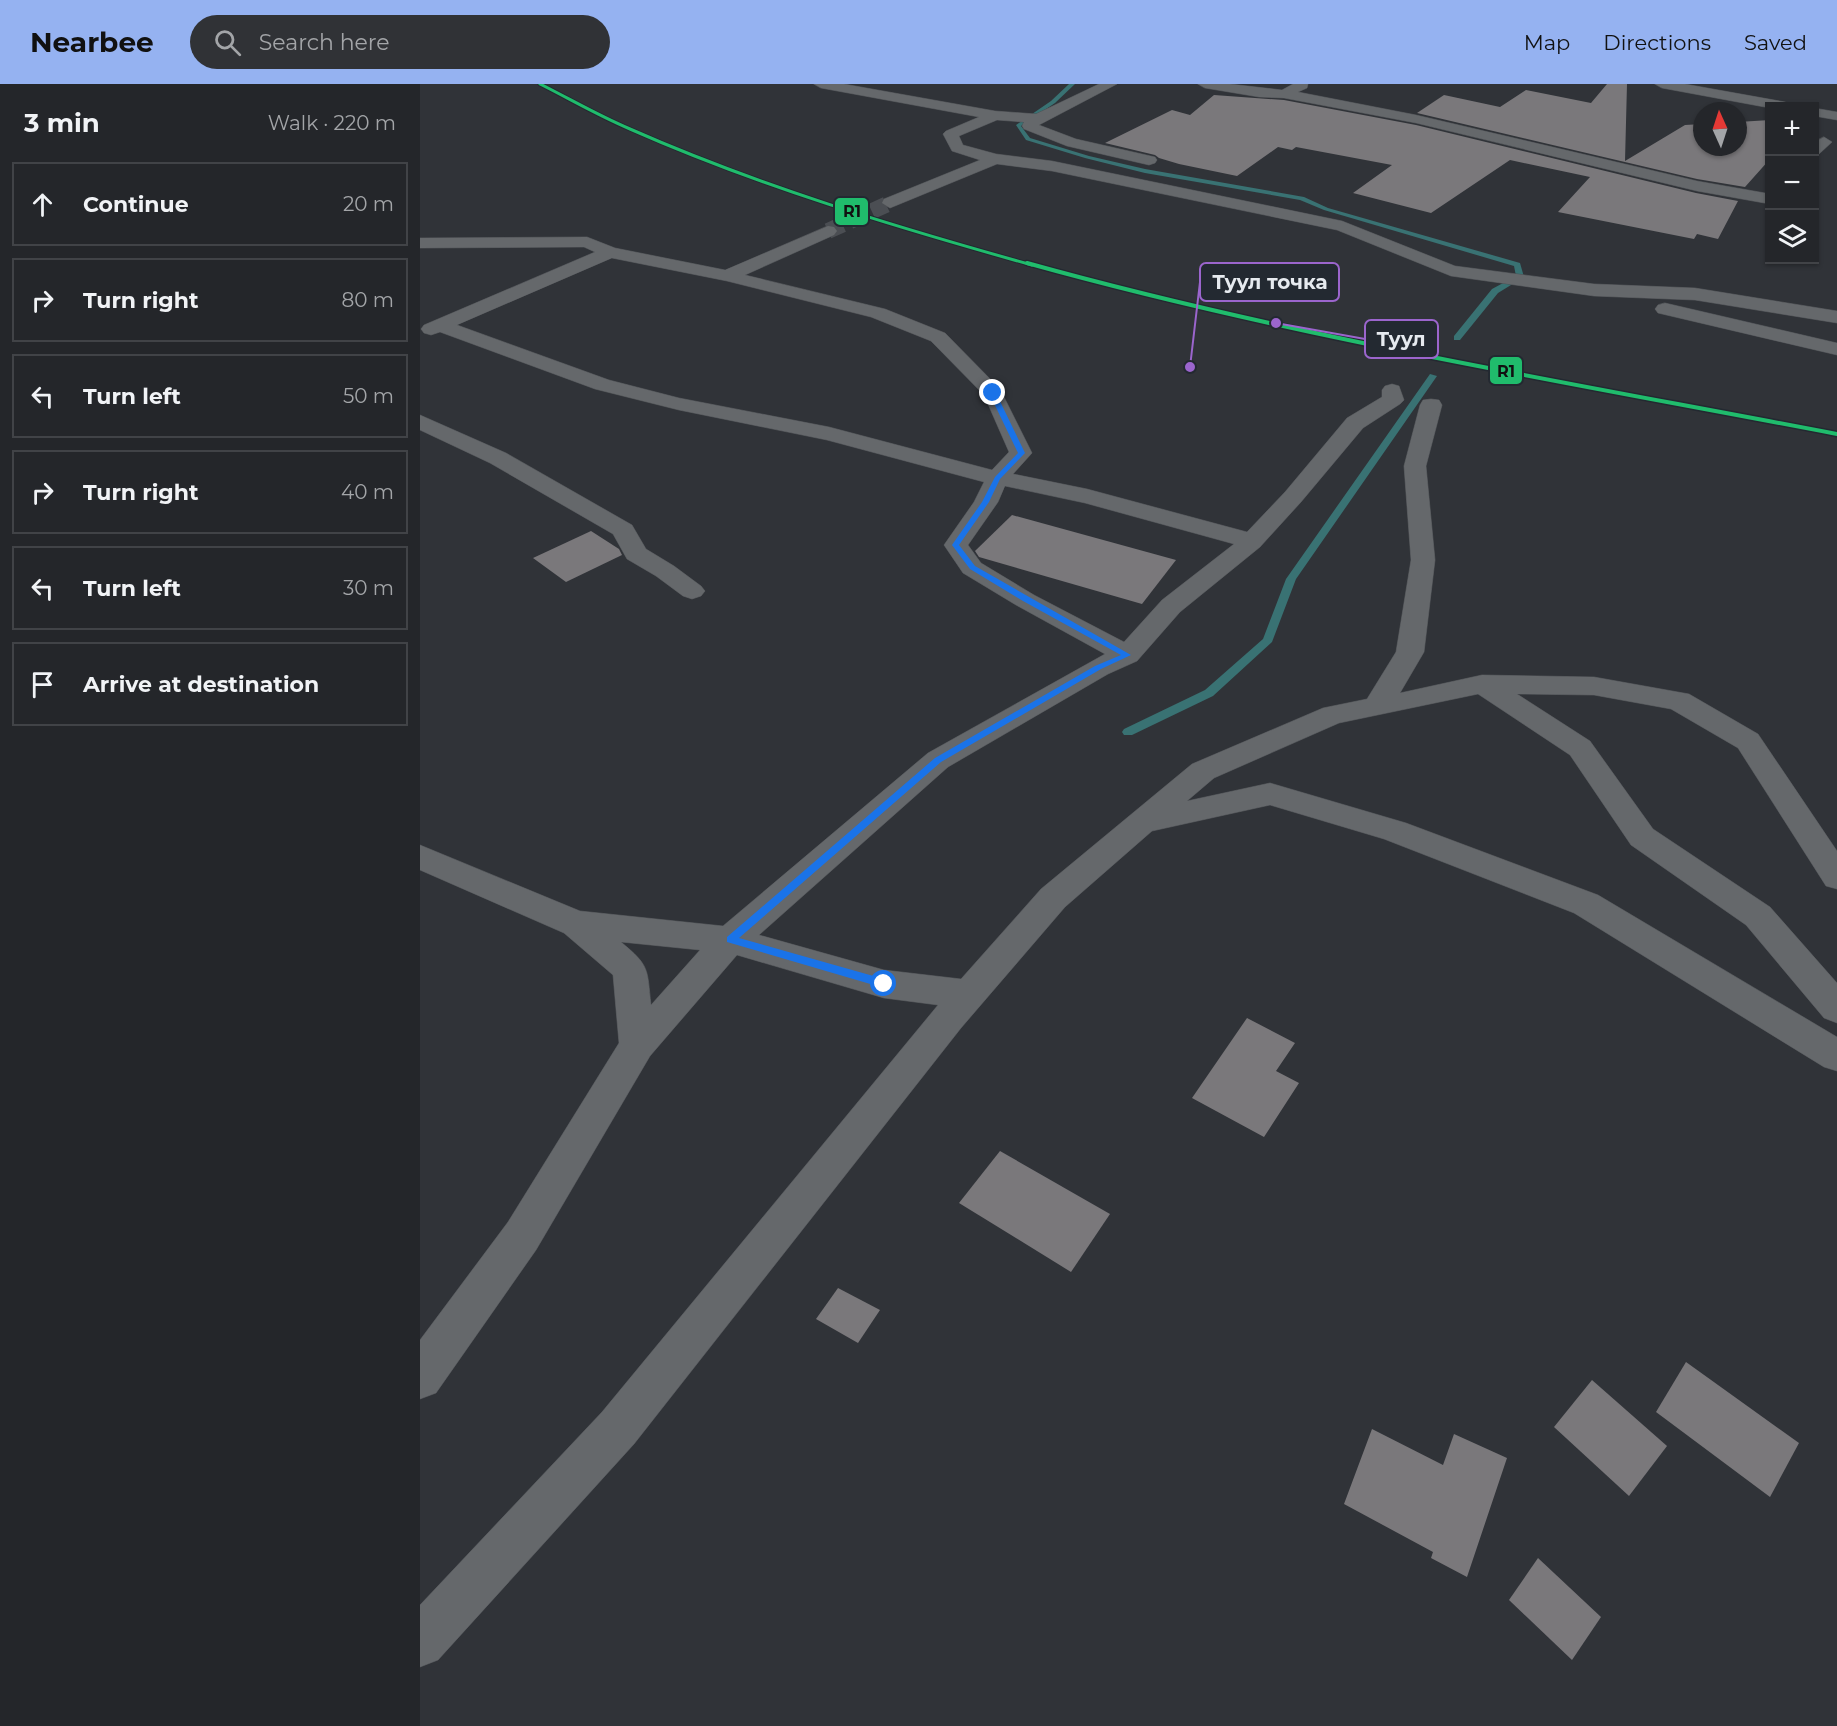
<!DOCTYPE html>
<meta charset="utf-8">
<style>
:root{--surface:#24262a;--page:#303236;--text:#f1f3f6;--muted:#a3a5a8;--line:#414347;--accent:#95b2f1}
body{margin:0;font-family:Montserrat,sans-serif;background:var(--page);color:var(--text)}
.controls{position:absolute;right:18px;top:18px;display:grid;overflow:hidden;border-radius:0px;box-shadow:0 2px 4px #0004}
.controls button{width:54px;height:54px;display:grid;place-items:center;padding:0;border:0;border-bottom:2px solid var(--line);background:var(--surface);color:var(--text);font:30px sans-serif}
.compass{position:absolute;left:1273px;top:18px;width:54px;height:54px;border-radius:50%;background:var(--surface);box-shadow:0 2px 4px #0004;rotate:357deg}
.stop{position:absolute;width:18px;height:18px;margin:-14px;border:4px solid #1a73e8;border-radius:50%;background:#fff}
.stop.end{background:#1a73e8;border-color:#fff;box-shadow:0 2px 6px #0008}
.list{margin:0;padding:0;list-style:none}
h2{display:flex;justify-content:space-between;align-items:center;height:78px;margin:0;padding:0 24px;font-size:26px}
h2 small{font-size:20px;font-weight:400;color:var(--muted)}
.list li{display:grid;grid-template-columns:39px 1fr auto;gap:18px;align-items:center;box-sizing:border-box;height:84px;margin:0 12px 12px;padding:0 12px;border:2px solid var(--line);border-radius:0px}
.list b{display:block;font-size:22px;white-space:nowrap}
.list em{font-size:20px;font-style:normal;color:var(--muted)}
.icon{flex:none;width:33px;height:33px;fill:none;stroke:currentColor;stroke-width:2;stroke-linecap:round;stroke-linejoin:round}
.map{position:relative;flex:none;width:1417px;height:1642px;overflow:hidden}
header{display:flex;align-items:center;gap:36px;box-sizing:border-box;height:84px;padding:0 30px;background:var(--accent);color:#111}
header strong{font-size:28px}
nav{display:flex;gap:33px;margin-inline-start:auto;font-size:21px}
.search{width:420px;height:54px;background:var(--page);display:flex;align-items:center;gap:15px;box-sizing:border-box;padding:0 21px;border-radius:33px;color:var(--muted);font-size:22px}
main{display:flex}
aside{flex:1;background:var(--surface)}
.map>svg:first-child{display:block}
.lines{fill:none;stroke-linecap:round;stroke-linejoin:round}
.stream{fill:#397273;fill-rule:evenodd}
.building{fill:#7a787b}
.minor-tunnel{stroke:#4b4e53;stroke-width:16;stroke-dasharray:16 8;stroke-linecap:butt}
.minor-casing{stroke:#4e5155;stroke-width:1}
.minor{fill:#65686b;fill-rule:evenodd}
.rail-1-far1-casing{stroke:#232931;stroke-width:5}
.rail-1-casing{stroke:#232931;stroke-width:7}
.rail-1-far1{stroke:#20bc6c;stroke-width:3}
.rail-1{stroke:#20bc6c;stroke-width:4}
.route{fill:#1a73e8}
.leader{fill:none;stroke:#9b65cd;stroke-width:2}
.callout-dot{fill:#9b65cd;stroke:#232931;stroke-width:2}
.callout{fill:#232931;stroke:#9b65cd;stroke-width:2}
.callout-label{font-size:20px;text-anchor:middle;font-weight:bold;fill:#e6eaef}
.line-badge{stroke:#232931;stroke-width:2}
.pale-badge-label{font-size:16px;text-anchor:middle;font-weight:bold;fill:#111}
</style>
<header>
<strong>Nearbee</strong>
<div class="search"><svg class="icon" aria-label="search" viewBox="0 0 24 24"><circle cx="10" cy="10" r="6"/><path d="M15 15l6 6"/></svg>Search here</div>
<nav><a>Map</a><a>Directions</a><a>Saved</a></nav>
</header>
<main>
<aside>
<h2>3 min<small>Walk · 220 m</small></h2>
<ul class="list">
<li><svg class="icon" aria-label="ahead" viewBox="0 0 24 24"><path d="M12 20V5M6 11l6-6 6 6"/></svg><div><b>Continue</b></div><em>20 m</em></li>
<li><svg class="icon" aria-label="right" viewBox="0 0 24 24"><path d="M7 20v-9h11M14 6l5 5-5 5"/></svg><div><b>Turn right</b></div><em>80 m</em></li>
<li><svg class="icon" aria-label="left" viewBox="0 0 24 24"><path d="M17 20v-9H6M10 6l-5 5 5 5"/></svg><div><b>Turn left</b></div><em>50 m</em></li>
<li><svg class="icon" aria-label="right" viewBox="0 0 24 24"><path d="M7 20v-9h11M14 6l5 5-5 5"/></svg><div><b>Turn right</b></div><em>40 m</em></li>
<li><svg class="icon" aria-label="left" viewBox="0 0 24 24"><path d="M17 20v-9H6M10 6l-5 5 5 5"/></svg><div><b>Turn left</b></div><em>30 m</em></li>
<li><svg class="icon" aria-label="arrive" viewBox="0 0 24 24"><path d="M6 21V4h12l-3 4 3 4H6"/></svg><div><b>Arrive at destination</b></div></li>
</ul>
</aside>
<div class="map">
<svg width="1417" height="1642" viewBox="0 0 1417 1642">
<rect width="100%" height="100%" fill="#303338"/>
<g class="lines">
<g class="stream">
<path d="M649 0H655L635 19 601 42 610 54 669 72 725 85 884 113 908 124 1100 179 1104 193 1078 209 1040 256H1034V252L1072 205 1096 192 1094 182 904 126 880 116 725 89 665 74 606 56 596 41 631 17Z"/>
<path d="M1010 290 1017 292 876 495 852 558 793 612 712 651H704L702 648 704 645 785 606 843 555 866 495Z"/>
</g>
</g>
<g class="building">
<path d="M1187 0H1207L1205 77 1265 41 1282 40V63H1318V38L1350 36V75L1325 103 1277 95 997 29 1024 11 1080 23 1106 6 1171 19Z"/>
<path d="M794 11 864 16 996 41 1276 109 1318 117 1298 155 1277 150 1274 155 1138 128 1170 93 1090 76 1011 129 933 109 972 81 876 63 872 66 858 63 817 92 759 80 739 74 735 71 685 59 752 26 770 31Z"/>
<path d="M592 431 756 476 722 520 559 473 555 467Z"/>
<path d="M171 447 199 465 202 471 146 498 113 474Z"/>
<path d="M827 934 875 959 856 987 879 999 844 1053 772 1014Z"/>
<path d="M580 1067 690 1130 651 1188 539 1119Z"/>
<path d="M418 1204 460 1226 438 1259 396 1235Z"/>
<path d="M1266 1278 1379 1359 1350 1413 1236 1328Z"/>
<path d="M1172 1296 1247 1362 1209 1412 1134 1343Z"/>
<path d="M952 1345 1023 1381 1034 1350 1087 1374 1047 1493 1011 1474 1013 1468 924 1420Z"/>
<path d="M1118 1474 1181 1533 1152 1576 1089 1516Z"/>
</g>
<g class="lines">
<path class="minor-tunnel" d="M408 147 470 119"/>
<g class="minor-casing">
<g id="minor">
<path d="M394 0H424L575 27 616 30 679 0H697L619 41 656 55 735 73 737 76 735 79 729 81 647 62 604 45 602 42 604 38 577 36 539 52 543 61 576 70 632 77 922 137 1035 182 1174 200 1275 204 1417 227V239L1275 216 1174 212 1031 192 917 146 632 87 577 80 470 124 462 119 464 115 560 76 532 67 523 50 526 47 559 33 401 4Z"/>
<path d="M778 0H810L862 6 873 0H888L887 4 878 8 996 31 1277 97 1345 109 1350 108V120L1277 107 996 39 864 14 839 13 785 4Z"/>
<path d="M1235 0H1265L1365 18 1372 22 1350 24 1242 4Z"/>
<path d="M1394 24 1417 28V36L1394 32Z"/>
<path d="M1404 53 1412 58 1399 70 1394 71V58Z"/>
<path d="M408 142 414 143 417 147 414 151 325 191 465 225 525 249 580 305 612 369 593 390 667 405 827 448 865 408 927 334 962 313V306L965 302 972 300 979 302 984 316 980 320 943 344 881 418 840 463 760 528 717 577 688 590 528 683 339 851 464 886 541 895 621 805 772 680 903 624 947 615 976 568 991 476 984 382 1000 321 1003 316 1011 315 1019 316 1022 321 1006 382 1015 476 1004 568 980 609 1062 591 1174 593 1269 610 1338 650 1417 767V805L1406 802 1318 664 1251 625 1174 611 1097 610 1170 657 1233 745 1350 823 1417 899V939L1404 934 1326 841 1211 761 1150 671 1058 610 919 639 794 694 767 717 850 699 986 739 1178 811 1417 953V987L1404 983 1154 829 964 755 850 721 732 747 645 823 541 944 214 1360 18 1576 0 1583V1521L182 1328 518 921 464 914 317 871 230 972 116 1166 16 1309 0 1315V1256L88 1138 199 959 193 891 144 849 0 786V761L160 827 303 842 508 669 685 570 596 521 543 489 524 461 554 418 564 398 407 356 259 326 175 305 20 248 11 251 4 249 1 245 4 241 175 168 164 163 0 164V154L167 153 195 164 305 186ZM192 174 307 197 451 233 511 257 564 311 589 368 572 386 409 343 259 314 189 296 37 241ZM585 402 665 419 814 460 742 516 704 558 614 511 561 479 548 461 578 418ZM201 858 280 866 231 921C227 884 230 882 201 858Z"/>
<path d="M1245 219 1417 259V271L1238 229 1235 225 1238 221Z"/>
<path d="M0 331 86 369 212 441 226 465 254 482 281 502 285 507 281 512 272 515 263 512 236 492 207 475 193 450 70 379 0 346Z"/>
</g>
</g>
<use href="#minor" class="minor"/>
<g class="rail-1-far1-casing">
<path id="rail-1-far1" d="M120 0C150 15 179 32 210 45 339 102 476 143 612 181"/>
</g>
<g class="rail-1-casing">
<path id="rail-1" d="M607 179C873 253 1146 298 1417 350"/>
</g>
<use href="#rail-1-far1" class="rail-1-far1"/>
<use href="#rail-1" class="rail-1"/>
</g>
<path class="route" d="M573 307 576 309 605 369 580 395 569 418 539 461 555 482 711 571 681 585 521 678 319 854 464 895 469 900 468 902 464 904 307 858V853L515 674 675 582 701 571 603 517 550 485 532 461 562 418 575 393 598 369 569 309Z"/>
<path class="leader" d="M770 283L780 198M856 239L945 255"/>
<g class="callout-dot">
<circle cx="770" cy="283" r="6"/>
<circle cx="856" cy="239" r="6"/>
</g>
<g class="callout">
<rect x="780" y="179" width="139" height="38" rx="6"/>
<rect x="945" y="236" width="73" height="38" rx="6"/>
</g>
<g class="callout-label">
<text x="850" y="205">Туул точка</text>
<text x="981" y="262">Туул</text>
</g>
<g class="line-badge">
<rect x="414" y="113" width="35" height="29" rx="6" fill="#20bc6c"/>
<rect x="1069" y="272" width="34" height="29" rx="6" fill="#20bc6c"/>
</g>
<g class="pale-badge-label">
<text x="432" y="133">R1</text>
<text x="1086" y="293">R1</text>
</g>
</svg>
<div class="controls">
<button>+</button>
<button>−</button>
<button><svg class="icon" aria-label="layers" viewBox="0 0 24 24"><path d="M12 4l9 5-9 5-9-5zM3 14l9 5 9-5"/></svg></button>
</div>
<svg class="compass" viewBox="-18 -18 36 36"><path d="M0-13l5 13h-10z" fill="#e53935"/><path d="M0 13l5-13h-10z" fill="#a3a5a8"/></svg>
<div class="stop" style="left:464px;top:900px"></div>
<div class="stop end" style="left:573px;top:309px"></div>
</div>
</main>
